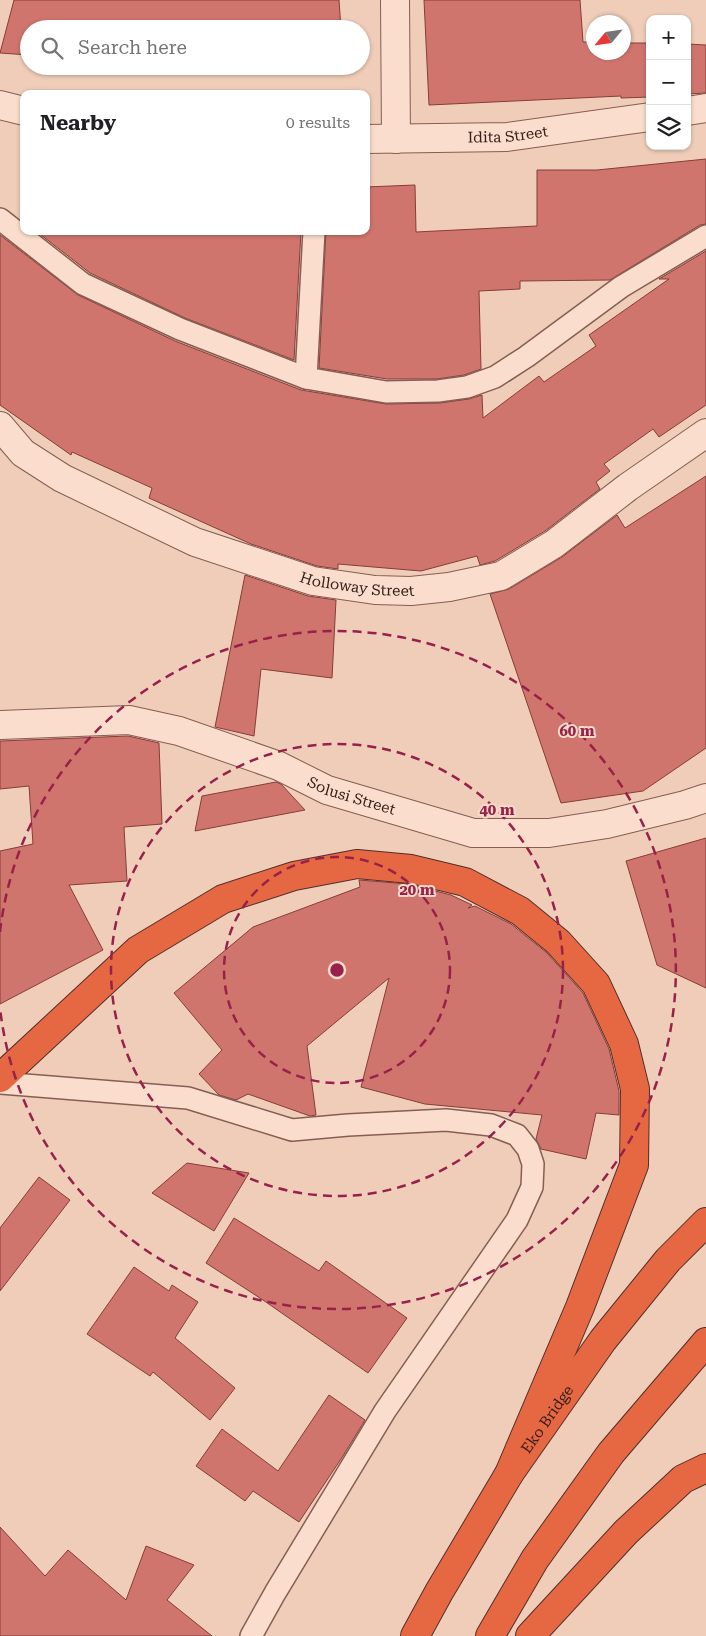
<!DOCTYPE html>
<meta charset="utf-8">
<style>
:root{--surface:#fff;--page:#f6f6f6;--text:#202124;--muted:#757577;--line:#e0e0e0}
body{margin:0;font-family:"Roboto Serif",serif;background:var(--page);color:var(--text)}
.controls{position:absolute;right:15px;top:15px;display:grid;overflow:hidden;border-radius:10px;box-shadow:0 1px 4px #0004}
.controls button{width:45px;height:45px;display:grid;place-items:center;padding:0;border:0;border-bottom:1px solid var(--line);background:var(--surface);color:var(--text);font:25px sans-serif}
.compass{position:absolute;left:586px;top:15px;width:45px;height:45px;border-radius:50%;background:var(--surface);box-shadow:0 1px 4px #0004;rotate:241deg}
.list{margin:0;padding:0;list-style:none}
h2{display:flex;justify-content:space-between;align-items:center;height:65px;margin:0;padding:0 20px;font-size:21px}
h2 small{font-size:16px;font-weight:400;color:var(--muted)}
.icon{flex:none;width:28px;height:28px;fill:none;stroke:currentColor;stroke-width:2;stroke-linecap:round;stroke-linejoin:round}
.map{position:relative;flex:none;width:706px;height:1636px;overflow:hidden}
.search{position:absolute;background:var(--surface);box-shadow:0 1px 4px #0004;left:20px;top:20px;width:350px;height:55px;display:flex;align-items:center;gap:12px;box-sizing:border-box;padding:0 18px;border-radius:28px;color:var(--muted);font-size:19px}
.panel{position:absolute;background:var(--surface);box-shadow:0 1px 4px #0004;left:20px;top:90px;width:350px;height:145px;border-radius:10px}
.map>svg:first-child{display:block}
.building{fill:#d0756d;stroke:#863d38}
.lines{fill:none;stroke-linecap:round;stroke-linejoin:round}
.lane-casing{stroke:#865e53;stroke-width:24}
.street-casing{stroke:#865e53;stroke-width:30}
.highway-casing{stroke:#532e29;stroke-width:30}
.lane{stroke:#faddcc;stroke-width:21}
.street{stroke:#faddcc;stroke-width:28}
.highway{stroke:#e66843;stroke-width:28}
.ring{fill:none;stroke:#982149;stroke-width:2.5;stroke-dasharray:9 6}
.labels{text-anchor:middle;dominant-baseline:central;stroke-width:4;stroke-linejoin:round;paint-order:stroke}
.street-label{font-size:15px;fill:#341e19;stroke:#f7dac9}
.centre{fill:#982149;stroke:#f7dac9;stroke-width:2.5}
.ring-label{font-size:15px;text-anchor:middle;font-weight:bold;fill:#982149;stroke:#f7dac9;stroke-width:4;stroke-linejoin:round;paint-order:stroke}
</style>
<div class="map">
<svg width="706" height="1636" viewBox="0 0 706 1636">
<rect width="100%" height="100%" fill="#efcdb9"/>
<g class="building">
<path d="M14 0H339L341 29H29V55L0 53Z"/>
<path d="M424 0H580L583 42H594V52H624V43H650V97L621 98V96L429 105Z"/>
<path d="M687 44 706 45V93L687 94Z"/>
<path d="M143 66H329L326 69 219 73Z"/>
<path d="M706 159V224L700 225 610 280 520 281V289L479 291 481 369 464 375 437 379H387L319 368 326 231H366V187L415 185 416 232 537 226V170H597Z"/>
<path d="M36 231H301L294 360 185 318 90 273Z"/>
<path d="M0 235 78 295 175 341 301 390 386 404 440 403 469 399 482 395 483 418 539 376 544 382 596 346 589 335 669 279H659L706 251V405L659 437 653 429 604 464 610 471 596 482 600 489 545 531 495 561 480 565 477 556 421 571 338 564V569L317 566 251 544 149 498 152 488 72 452 71 455 0 405Z"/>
<path d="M706 476V748L643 791 561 803 490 594 509 589 562 557 617 515 625 528Z"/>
<path d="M245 575 308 596 336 600 332 678 261 669 254 736 215 727Z"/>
<path d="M128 736 159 743 162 824 124 827 127 881 69 885 103 950 0 1004V851L33 844 29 786 0 789V741Z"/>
<path d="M276 782 281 784 305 810 195 831 202 796Z"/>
<path d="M706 838V988L657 965 626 861Z"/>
<path d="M359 880 408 884 451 895 472 905 468 908 475 906 511 924 547 953 583 993 609 1049 619 1091V1115L596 1113 586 1159 541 1149 536 1139 542 1115 425 1104 361 1087 389 978 307 1046 316 1115 310 1116 248 1094 236 1100 219 1095 199 1074 222 1050 174 993 253 927 360 887Z"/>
<path d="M187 1163 249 1173 214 1231 152 1193Z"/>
<path d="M39 1177 70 1200 0 1291V1228Z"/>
<path d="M234 1218 319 1271 326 1261 407 1318 368 1373 263 1300 206 1263Z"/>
<path d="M134 1267 169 1291 172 1285 198 1302 175 1338 235 1388 210 1420 153 1372 150 1376 87 1334Z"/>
<path d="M329 1395 365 1420 343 1456 299 1522 253 1491 245 1501 196 1466 222 1429 278 1471Z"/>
<path d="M0 1527 45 1576 68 1550 126 1600 146 1546 194 1565 167 1600 212 1636H0Z"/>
</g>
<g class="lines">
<g class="lane-casing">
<g id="lane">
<path d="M0 219 83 284 180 329 306 378 386 392 438 391 467 387 495 377 526 357 621 287 706 236"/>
<path d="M306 378 314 231"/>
<path d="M0 1083 188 1098 292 1130 348 1125 446 1120 491 1125 517 1135 528 1149 533 1164 532 1187 517 1220 385 1411 275 1593 251 1636"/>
</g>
</g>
<g class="street-casing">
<g id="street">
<path d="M395 0 396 139"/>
<path d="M0 105 24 111"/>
<path d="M687 111 706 108"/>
<path id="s1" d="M366 139 507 137 650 117"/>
<path id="s2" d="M0 426 23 453 62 478 195 542 313 581 375 590 411 591 449 587 501 576 554 544 628 487 706 433"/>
<path id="s3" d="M0 725 129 720 179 731 279 766 327 790 473 833H549L607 824 685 805 706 798"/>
</g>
</g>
<g class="highway-casing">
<g id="highway">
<path d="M0 1078 138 950 223 899 294 876 357 864 411 869 465 882 520 911 558 942 596 984 624 1044 635 1089 634 1165 580 1307 509 1474"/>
<path id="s4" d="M415 1636 439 1592 509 1474 603 1340 668 1260 706 1222"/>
<path d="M490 1636 535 1559 611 1453 706 1342"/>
<path d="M530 1636 626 1532 683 1479 706 1468"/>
</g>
</g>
<use href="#lane" class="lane"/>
<use href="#street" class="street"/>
<use href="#highway" class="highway"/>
</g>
<g class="ring">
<circle cx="337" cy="970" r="113"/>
<circle cx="337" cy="970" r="226"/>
<path d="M0 932A339 339 0 1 1 0 1008"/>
</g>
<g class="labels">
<g class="street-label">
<text stroke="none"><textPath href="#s1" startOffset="142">Idita Street</textPath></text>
<text stroke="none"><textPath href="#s2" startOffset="398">Holloway Street</textPath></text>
<text stroke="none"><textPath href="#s3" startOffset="365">Solusi Street</textPath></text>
<text stroke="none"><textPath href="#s4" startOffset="254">Eko Bridge</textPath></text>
</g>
</g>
<circle cx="337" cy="970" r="8" class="centre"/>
<g class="ring-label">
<text x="577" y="736">60 m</text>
<text x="497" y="815">40 m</text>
<text x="417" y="895">20 m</text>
</g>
</svg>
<div class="controls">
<button>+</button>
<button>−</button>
<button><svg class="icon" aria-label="layers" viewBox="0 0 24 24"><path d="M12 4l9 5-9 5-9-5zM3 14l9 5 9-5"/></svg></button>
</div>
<svg class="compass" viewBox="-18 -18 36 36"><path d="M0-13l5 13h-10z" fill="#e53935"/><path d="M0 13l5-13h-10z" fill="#757577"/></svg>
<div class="search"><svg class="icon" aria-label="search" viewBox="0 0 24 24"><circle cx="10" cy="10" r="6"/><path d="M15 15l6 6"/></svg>Search here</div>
<section class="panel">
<h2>Nearby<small>0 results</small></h2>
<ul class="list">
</ul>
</section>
</div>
